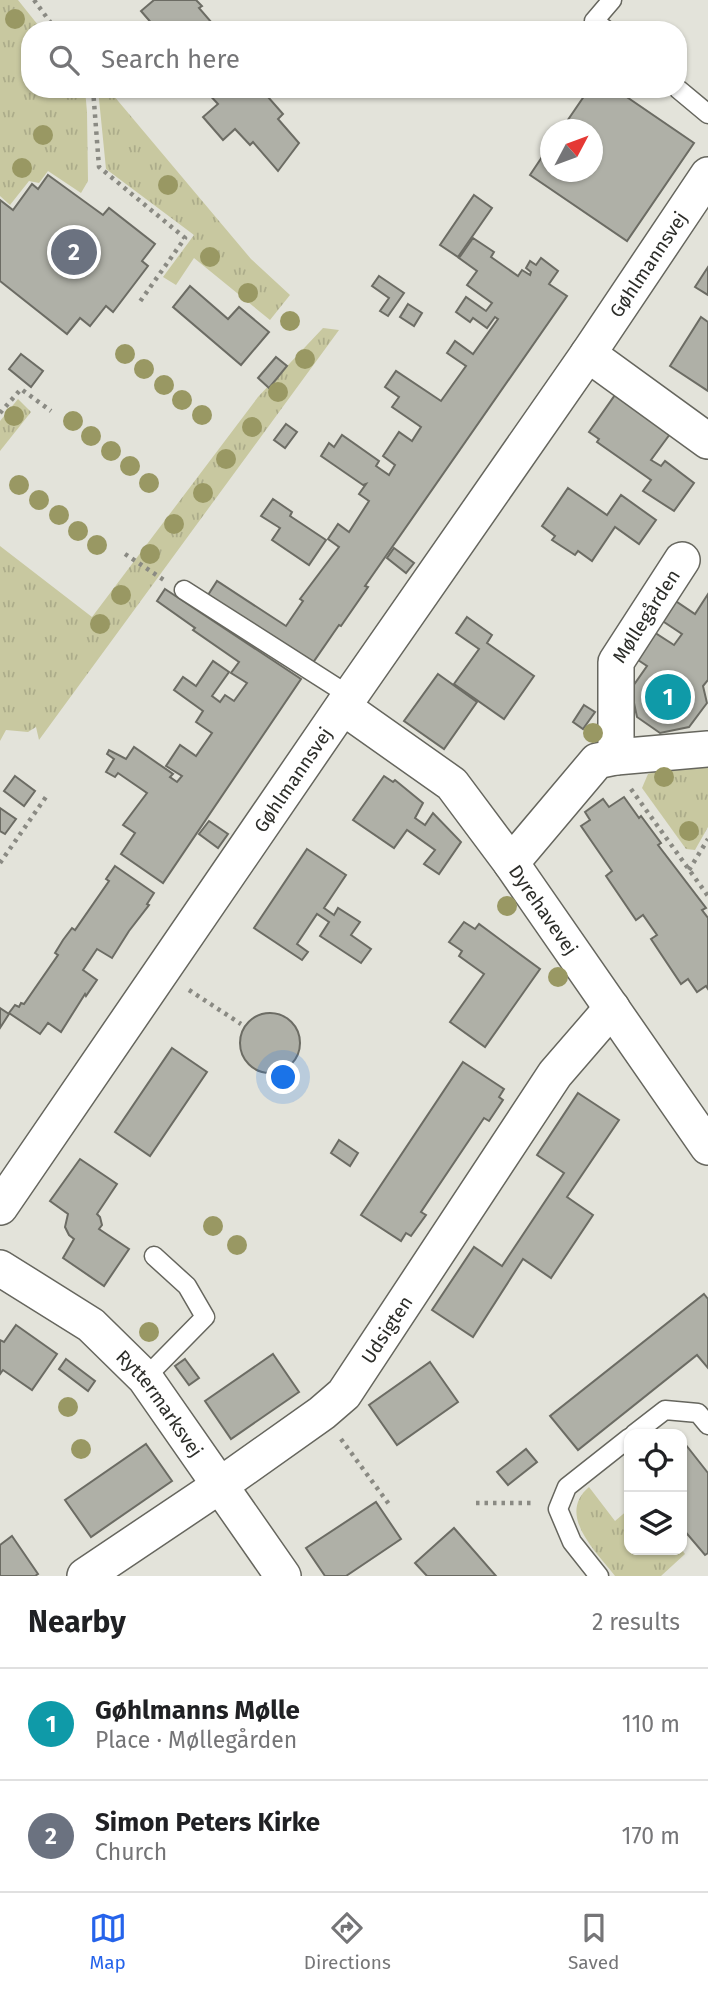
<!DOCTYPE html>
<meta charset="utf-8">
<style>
:root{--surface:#fff;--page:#f6f6f6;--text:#202124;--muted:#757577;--line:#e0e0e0;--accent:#2563eb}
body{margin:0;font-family:"Fira Sans",sans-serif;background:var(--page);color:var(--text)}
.controls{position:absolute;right:21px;bottom:21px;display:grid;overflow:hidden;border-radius:14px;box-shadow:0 2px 5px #0004}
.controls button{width:63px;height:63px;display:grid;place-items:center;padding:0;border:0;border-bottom:2px solid var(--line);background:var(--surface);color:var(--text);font:35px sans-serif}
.compass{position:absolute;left:540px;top:119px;width:63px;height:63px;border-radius:50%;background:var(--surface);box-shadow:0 2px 5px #0004;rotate:49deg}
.you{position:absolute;left:284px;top:1078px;width:24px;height:24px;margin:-18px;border:5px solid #fff;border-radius:50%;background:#1a73e8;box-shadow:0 0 0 10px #1a73e833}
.badge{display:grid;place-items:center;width:46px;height:46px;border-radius:50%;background:var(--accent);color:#fff;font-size:23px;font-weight:700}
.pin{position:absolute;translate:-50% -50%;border:4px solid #fff;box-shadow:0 2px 7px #0006}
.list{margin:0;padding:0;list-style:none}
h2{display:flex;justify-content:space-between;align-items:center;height:91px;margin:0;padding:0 28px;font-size:30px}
h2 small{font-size:23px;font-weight:400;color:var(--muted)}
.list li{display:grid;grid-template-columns:46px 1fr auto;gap:21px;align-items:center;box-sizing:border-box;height:112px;padding:0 28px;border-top:2px solid var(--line)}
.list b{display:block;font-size:26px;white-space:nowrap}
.list p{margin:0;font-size:23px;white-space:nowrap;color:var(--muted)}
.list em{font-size:23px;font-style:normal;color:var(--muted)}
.icon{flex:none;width:38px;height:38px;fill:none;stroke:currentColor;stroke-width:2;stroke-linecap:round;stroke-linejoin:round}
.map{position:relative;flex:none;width:708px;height:1576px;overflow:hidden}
.search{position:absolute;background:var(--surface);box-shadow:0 2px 5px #0004;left:21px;right:21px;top:21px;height:77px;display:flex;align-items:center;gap:18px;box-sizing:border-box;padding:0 24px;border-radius:28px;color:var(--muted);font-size:26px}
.sheet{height:315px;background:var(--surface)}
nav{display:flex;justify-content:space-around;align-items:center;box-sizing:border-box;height:98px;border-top:2px solid var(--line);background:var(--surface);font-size:19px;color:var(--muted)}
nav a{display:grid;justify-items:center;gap:4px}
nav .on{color:var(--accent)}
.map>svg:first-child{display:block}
.grass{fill:url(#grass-tufts)}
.building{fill:#afb0a7;stroke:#6c6c64;stroke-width:2}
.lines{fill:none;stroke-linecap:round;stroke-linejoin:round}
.service-casing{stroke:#66665e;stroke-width:21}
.minor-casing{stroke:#66665e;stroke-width:38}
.path{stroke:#8a8a83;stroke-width:4.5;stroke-dasharray:3.5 5;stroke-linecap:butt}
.service{stroke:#fff;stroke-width:18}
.minor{stroke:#fff;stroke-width:35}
.tree{fill:#999863}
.labels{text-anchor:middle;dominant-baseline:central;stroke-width:6;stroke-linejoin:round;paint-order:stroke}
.street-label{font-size:19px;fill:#2c2d29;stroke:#f0f0e7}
</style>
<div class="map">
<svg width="708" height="1576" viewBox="0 0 708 1576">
<defs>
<pattern id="grass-tufts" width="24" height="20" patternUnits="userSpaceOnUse" patternTransform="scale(1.75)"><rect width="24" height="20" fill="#c8c8a0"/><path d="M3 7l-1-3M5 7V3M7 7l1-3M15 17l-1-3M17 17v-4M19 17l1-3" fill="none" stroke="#acac8a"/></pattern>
</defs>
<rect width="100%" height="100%" fill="#e3e3da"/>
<g class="grass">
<path d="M0 0H18L42 30H30V89H85L87 112 88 181 81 193 48 171 39 183 29 181 10 205 0 196Z"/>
<path d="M98 89H108L251 259 290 295 270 320 194 258 176 285 163 277 194 235 106 169Z"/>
<path d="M323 328 339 330 39 740 36 727 28 732 6 730 0 741V546L92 617 258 397Z"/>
<path d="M18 399 31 412 0 451V421Z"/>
<path d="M700 760 708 765V827L695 850 686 849 642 788 648 774Z"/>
<path d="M589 1487 615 1521 629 1509V1550H682L685 1554 661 1576H615C596 1551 556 1515 589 1487Z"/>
</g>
<g class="building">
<path d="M154 0H196L202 6 199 8 218 30H150L154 26 141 11Z"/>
<path d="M204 89H261L283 114 278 119 299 143 278 171 253 142 250 145 235 129 223 140 203 117 218 104Z"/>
<path d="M589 89H615L694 143 627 241 530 175 550 145V172H592V130H561Z"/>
<path d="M48 175 103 215 109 208 155 244 142 261 148 266 113 312 106 306 90 326 80 318 67 334 0 281V200L13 210 32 184 38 189Z"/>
<path d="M474 195 492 208 458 257 440 245Z"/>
<path d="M473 238 494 252 491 257 518 276 522 270 530 275 531 272 526 268 530 261 536 265 541 258 558 271 549 284 567 296 365 586 368 587 341 626 339 625 312 664 208 595 217 581 286 626 303 601 300 599 339 547 328 539 338 524 349 532 369 501 359 494 366 484 363 485 321 456 329 443 334 447 342 435 379 461 376 466 389 475 395 465 383 456 399 432 412 441 421 427 392 407 399 397 385 387 396 371 441 401 466 366 447 353 455 341 473 354 498 319 495 317 487 328 473 318 470 322 456 312 466 297 486 311 492 303 467 285 477 271 459 258Z"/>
<path d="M708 267V295L695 287Z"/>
<path d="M379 276 404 293 388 316 380 311 389 298 372 286Z"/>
<path d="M190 286 228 319 239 307 269 332 241 365 173 307Z"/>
<path d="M408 304 422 313 414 326 400 317Z"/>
<path d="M701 317 708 322V391L670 366Z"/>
<path d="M21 354 43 371 31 387 9 369Z"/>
<path d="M276 357 287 366 269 388 258 378Z"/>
<path d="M615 395 670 434 651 460 661 466 665 461 694 483 674 511 643 491 651 480 597 442 599 439 589 432Z"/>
<path d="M286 424 297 432 285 448 274 440Z"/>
<path d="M568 488 607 515 621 495 656 520 639 544 615 527 592 561 578 551 575 555 552 540 555 536 542 526Z"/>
<path d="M273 499 292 512 290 516 326 540 309 565 272 540 280 528 261 516Z"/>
<path d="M394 548 414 563 406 573 387 558Z"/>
<path d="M165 589 301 679 163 883 121 854 135 833 123 825 147 793 118 773 115 777 106 772 114 759 107 754 109 750 126 759 134 747 173 774 170 777 177 782 182 776 166 766 180 745 196 756 212 733 196 722 203 711 174 690 183 677 196 686 213 661 229 672 212 696 220 702 225 695 234 701 247 683 231 673 239 662 193 630 195 628 157 601Z"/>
<path d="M708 594V680L703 686 707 703 689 727 660 733 637 717 631 689 647 666 632 656 649 629 674 645 682 634 661 620 674 600 695 614Z"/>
<path d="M467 617 492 635 487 643 534 676 504 719 454 684 479 649 456 633Z"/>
<path d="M438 674 477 702 444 749 404 721Z"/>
<path d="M584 705 595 712 583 729 573 722Z"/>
<path d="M15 776 35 791 24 806 4 791Z"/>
<path d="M384 776 393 782 395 780 423 803 415 818 425 825 433 813 461 842 439 874 424 864 435 850 407 830 394 848 353 820Z"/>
<path d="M624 797 639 818 641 816 661 843 658 845 706 908 702 910 708 918V989L706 986 697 992 688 979 681 984 651 939 657 935 643 915 636 920 606 876 612 871 581 826 590 820 585 812 603 799 609 807Z"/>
<path d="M0 808 16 819 5 834 0 831Z"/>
<path d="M209 821 228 834 218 848 199 834Z"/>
<path d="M307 849 346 875 324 908 334 915 338 908 360 922 351 935 371 949 361 963 320 936 329 922 317 914 297 944 308 952 302 960 254 928Z"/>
<path d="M115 866 154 893 147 904 149 905 129 931 112 958 97 949 83 970 97 980 86 996 85 994 61 1032 48 1023 40 1034 9 1013 15 1005 19 1007 21 1003 24 1004 58 955 55 953 63 940 72 928 75 930 109 881 106 879Z"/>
<path d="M464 922 475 929 479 924 540 969 485 1047 450 1022 484 974 459 956 462 951 449 942Z"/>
<path d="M0 1008 9 1014 0 1028Z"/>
<circle cx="270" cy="1043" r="30"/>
<path d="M172 1048 207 1072 150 1156 115 1132Z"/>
<path d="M463 1062 504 1089 499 1097 503 1100 489 1121 484 1118 421 1212 426 1215 411 1236 406 1233 401 1241 361 1215Z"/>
<path d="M578 1093 619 1120 567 1197 593 1215 551 1278 523 1259 473 1337 432 1310 474 1247 502 1266 564 1173 537 1155Z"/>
<path d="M339 1140 358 1153 350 1166 331 1153Z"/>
<path d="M80 1159 117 1184 97 1214 100 1217 102 1225 99 1229 129 1249 104 1286 63 1258 74 1239 69 1235 65 1227 68 1214 50 1201Z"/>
<path d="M704 1294 708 1299V1368L697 1355 578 1450 550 1416Z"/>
<path d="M16 1325 57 1354 32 1390 3 1370 0 1374V1340L4 1342Z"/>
<path d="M273 1354 299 1392 231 1439 205 1401Z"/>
<path d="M66 1359 95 1381 88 1391 59 1369Z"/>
<path d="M185 1359 199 1378 189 1385 175 1366Z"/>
<path d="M430 1362 458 1402 397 1445 369 1405Z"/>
<path d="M682 1440 708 1473V1553L705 1555 683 1529 682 1530Z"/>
<path d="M146 1444 172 1481 91 1537 65 1500Z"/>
<path d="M526 1449 537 1462 508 1485 497 1472Z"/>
<path d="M376 1502 401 1539 346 1576H325L306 1548Z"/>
<path d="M454 1528 496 1576H427L415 1563Z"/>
<path d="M12 1536 38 1574 35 1576H0V1545Z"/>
</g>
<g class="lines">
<g class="service-casing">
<g id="service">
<path d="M606 30 594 21 612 0"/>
<path d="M678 89 708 114"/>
<path d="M184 590 350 696"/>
<path d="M145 1378 205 1317 187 1286 154 1256"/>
<path d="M634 1434 665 1410 698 1413 708 1425"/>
<path d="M599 1576 572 1542 558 1509 567 1487 629 1438"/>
</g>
</g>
<g class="minor-casing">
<g id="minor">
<path d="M588 354 708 441"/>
<path id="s1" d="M343 707 452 784 511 863 708 1147"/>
<path id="s2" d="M616 757V662L682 560"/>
<path d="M511 863 597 761 616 757 708 749"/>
<path id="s3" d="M0 1207 350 696 588 354 708 175"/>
<path id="s4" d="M0 1268 91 1325 145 1378 283 1576"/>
<path id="s5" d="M85 1576 219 1486 322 1413 344 1394 555 1074 612 1008"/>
</g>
</g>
<g class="path">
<path d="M34 0 56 30"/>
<path d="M93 89 99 167 185 238 139 303"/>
<path d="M0 413 21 389 51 411"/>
<path d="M125 554 164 580"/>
<path d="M631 789 708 896"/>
<path d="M0 863 48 794"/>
<path d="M689 870 708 839"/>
<path d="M189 990 241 1024"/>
<path d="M341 1439 391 1507"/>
<path d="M476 1503H535"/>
</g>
<use href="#service" class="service"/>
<use href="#minor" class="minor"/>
</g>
<g class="tree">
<circle cx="15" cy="19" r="10"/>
<circle cx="43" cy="135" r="10"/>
<circle cx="22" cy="168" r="10"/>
<circle cx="168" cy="185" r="10"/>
<circle cx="210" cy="257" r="10"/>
<circle cx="248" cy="293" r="10"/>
<circle cx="290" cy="321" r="10"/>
<circle cx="125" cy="354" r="10"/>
<circle cx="305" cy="359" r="10"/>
<circle cx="144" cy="369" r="10"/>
<circle cx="164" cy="385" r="10"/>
<circle cx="278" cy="392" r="10"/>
<circle cx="182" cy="400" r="10"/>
<circle cx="202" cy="415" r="10"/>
<circle cx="14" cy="416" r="10"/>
<circle cx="73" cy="421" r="10"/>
<circle cx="252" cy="427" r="10"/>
<circle cx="91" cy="436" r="10"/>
<circle cx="111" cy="451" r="10"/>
<circle cx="226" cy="459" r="10"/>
<circle cx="130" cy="466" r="10"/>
<circle cx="149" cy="483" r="10"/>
<circle cx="19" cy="485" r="10"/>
<circle cx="203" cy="493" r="10"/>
<circle cx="39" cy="500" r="10"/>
<circle cx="59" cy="515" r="10"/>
<circle cx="174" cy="524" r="10"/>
<circle cx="78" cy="531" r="10"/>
<circle cx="97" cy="545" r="10"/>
<circle cx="150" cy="554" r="10"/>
<circle cx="121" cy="595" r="10"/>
<circle cx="100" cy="624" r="10"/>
<circle cx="593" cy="733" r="10"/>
<circle cx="664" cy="777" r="10"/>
<circle cx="689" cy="831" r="10"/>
<circle cx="507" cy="906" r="10"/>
<circle cx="558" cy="977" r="10"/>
<circle cx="213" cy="1226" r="10"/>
<circle cx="237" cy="1245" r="10"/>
<circle cx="149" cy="1332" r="10"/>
<circle cx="68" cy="1407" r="10"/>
<circle cx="81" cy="1449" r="10"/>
</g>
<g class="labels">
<g class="street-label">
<text stroke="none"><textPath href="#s3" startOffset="1144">Gøhlmannsvej</textPath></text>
<text stroke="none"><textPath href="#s2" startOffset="150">Møllegården</textPath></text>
<text stroke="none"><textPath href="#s3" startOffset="518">Gøhlmannsvej</textPath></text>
<text stroke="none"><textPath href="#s1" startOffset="289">Dyrehavevej</textPath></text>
<text stroke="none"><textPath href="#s5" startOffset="394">Udsigten</textPath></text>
<text stroke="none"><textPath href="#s4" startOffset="212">Ryttermarksvej</textPath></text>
</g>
</g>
</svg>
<div class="controls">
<button><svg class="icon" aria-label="locate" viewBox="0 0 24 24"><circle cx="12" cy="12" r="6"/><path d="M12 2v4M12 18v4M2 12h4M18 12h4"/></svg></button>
<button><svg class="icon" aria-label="layers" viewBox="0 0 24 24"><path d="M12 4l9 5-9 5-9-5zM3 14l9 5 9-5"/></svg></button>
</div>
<svg class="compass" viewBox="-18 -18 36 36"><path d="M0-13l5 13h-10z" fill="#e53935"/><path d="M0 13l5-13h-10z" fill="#757577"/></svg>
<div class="you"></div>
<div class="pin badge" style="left:668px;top:697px;background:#0f9aa8">1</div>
<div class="pin badge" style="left:74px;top:252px;background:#6b7280">2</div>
<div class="search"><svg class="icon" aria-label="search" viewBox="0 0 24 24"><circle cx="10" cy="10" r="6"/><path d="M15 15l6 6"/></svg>Search here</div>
</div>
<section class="sheet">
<h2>Nearby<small>2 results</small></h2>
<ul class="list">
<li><span class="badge" style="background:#0f9aa8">1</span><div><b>Gøhlmanns Mølle</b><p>Place · Møllegården</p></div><em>110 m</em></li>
<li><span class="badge" style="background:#6b7280">2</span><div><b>Simon Peters Kirke</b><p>Church</p></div><em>170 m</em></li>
</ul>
</section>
<nav>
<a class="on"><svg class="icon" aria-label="map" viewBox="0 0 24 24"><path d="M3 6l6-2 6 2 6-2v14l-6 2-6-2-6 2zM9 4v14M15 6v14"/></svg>Map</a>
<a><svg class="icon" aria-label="directions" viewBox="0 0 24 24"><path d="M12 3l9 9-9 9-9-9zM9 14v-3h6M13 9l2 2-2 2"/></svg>Directions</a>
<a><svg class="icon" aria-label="saved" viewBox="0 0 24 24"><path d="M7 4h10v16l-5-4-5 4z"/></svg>Saved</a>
</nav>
